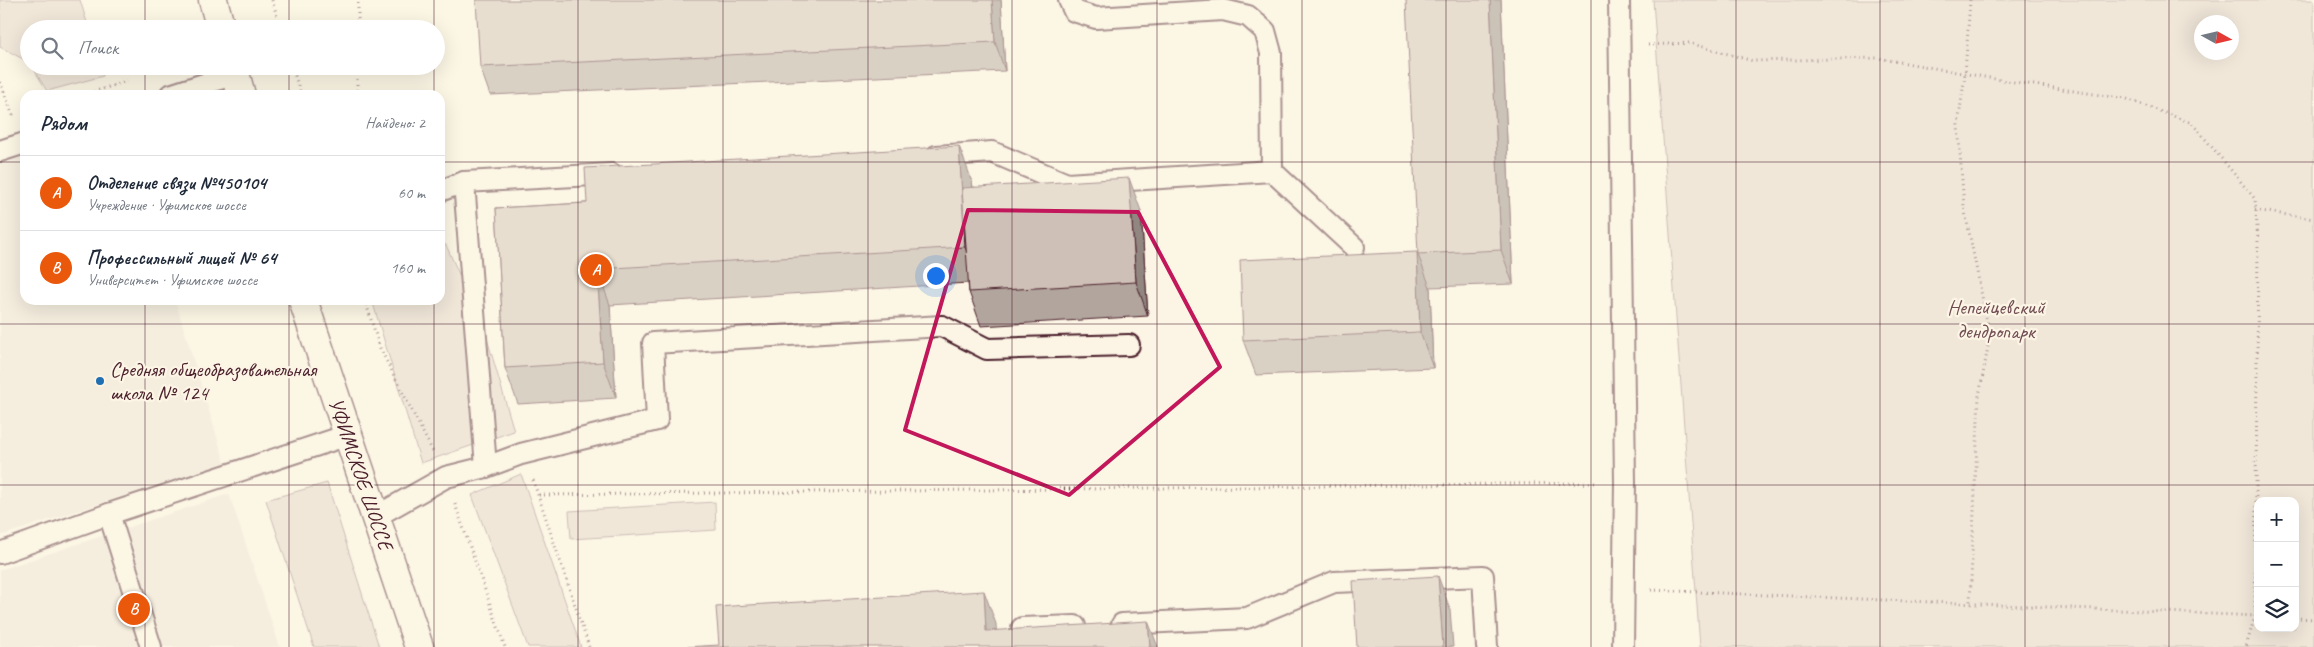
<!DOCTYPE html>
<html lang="ru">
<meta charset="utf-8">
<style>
:root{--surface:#fff;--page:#f2f2f3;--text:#1f2937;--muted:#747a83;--line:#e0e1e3;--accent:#ea580c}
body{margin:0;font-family:Caveat,sans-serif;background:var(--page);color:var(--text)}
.controls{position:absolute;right:15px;bottom:15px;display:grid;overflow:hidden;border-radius:10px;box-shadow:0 5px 20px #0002}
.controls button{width:45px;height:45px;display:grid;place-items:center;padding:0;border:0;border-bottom:1px solid var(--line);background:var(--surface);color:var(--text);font:25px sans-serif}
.compass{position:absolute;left:2194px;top:15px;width:45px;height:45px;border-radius:50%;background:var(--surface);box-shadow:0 5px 20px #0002;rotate:98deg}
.you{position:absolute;left:935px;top:275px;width:18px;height:18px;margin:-12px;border:4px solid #fff;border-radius:50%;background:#1a73e8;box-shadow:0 0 0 8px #1a73e833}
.badge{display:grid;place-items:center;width:32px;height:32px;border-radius:50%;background:var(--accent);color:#fff;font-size:16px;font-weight:700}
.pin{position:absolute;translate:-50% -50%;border:2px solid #fff;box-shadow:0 1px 5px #0006}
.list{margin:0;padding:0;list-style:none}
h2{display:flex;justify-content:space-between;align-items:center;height:65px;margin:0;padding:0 20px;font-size:21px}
h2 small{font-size:16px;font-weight:400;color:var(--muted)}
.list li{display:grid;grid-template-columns:32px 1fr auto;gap:15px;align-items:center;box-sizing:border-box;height:75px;padding:0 20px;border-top:1px solid var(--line)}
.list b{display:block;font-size:19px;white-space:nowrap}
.list p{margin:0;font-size:16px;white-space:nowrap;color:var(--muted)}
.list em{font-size:16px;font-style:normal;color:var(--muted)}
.icon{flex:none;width:28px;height:28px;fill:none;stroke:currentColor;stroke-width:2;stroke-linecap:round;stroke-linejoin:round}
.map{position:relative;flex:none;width:2314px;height:647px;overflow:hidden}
.search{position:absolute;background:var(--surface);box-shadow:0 5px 20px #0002;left:20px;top:20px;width:425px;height:55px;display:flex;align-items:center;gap:12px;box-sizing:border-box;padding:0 18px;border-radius:28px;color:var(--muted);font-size:19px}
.panel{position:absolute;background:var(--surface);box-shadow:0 5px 20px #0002;left:20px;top:90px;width:425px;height:215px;border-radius:15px}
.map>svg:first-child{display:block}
.built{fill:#eee5d7}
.green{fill:#e2d5ca;stroke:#967a7a;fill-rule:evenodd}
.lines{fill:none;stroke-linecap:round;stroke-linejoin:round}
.lane-casing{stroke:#4a1f2b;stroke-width:24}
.secondary-casing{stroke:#4a1f2b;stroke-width:31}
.path{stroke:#4a1f2b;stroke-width:3;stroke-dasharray:1 4;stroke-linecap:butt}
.lane{stroke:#fcf5e5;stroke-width:20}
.secondary{stroke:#fcf5e5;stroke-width:28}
.wall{fill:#b2a59d;stroke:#4a1f2b}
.shaded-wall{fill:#918680;stroke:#4a1f2b}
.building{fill:#cfc0b7;stroke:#4a1f2b}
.marked{fill:none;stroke:#c2185b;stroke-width:4;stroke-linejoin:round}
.grid{fill:none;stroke:#4a1f2b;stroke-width:1;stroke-opacity:0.55}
.poi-dot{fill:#1f6fb2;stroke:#fcf5e5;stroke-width:2}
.labels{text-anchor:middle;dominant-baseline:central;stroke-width:4.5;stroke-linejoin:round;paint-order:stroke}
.park-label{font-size:21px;fill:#704c53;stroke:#fcf5e5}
.poi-label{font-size:21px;fill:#4a1f2b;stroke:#fcf5e5;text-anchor:start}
.street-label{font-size:21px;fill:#4a1f2b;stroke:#fcf5e5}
</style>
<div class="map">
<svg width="2314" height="647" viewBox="0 0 2314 647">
<rect width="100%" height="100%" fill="#fcf5e5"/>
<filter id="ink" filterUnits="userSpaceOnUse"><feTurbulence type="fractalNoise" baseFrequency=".02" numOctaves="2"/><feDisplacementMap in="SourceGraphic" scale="10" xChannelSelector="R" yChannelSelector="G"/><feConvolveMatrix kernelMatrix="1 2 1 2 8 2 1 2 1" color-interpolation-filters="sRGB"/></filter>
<g filter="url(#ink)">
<g class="built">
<path d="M25 132V300H175L225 463 0 536V140Z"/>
<path d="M229 494 280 647H0V570Z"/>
</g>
<g class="green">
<path d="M0 0H80L89 29H29V62L0 47Z"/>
<path d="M1653 0H2314V647H1700ZM2202 22H2232V52H2202ZM2258 501H2295V628H2258Z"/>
<path d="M32 66H100L103 76 47 91Z"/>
<path d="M440 242 446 245 486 335 514 431 421 463 372 300H440Z"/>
<path d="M521 474 581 647H528L472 495Z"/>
<path d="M327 483 379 647H314L266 500Z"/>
<path d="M715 502 716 530 571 539 569 511Z"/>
</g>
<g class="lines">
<g class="lane-casing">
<g id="lane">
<path d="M1069 0 1074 11 1096 18 1223 10 1248 16 1265 31 1271 53 1272 171 1354 247"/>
<path d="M1619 0 1625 482 1623 647"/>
<path d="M170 95 235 74"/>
<path d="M0 151 25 143"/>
<path d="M936 156 992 152 1067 184 1272 171"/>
<path d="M440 191 464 182 612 174"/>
<path d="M486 467 521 454 657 420 653 343 942 326 987 349 1129 345"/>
<path d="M109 514 151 647"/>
<path d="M375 517 446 477 486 467 464 182"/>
<path d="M0 553 109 514 348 435"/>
<path d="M1122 624 1247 618 1334 582 1483 576 1487 647"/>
<path d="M1022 628 1075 626"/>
</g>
</g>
<g class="secondary-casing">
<g id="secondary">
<path d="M213 0 221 29"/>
<path d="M233 66 241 95"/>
<path d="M303 300 419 647"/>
</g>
</g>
<g class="path">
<path d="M272 0 281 29"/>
<path d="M1970 0 1965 74 1958 125 1964 207 1990 336 1979 396 1970 603"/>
<path d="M358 29V0"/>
<path d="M1648 45 1689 43 1753 61 1878 58 2001 80 2127 99 2192 123 2255 199 2258 240 2255 616 2246 647"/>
<path d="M292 66 301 95"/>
<path d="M0 82 14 118"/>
<path d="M84 95 127 81"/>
<path d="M357 95V66"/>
<path d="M2255 210 2314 219"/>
<path d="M365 300 380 348 433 452"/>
<path d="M533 480 589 647"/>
<path d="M539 495 1596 483"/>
<path d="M455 504 505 647"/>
<path d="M1651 590 2258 616"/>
<path d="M2295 618 2314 619"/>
</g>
<use href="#lane" class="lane"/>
<use href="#secondary" class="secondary"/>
</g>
<g class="wall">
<path d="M1001 0 1005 71 490 95 480 67Z"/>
<path d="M1501 0 1513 284 1430 287 1433 368 1256 375 1243 340 1418 254Z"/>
<path d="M972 181 973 187 1141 211 1148 316 981 326 969 292 968 283 610 305 616 398 518 404 505 368 496 208Z"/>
</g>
<g class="shaded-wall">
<path d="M992 0H1001L1005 71 995 42Z"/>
<path d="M1490 0H1501L1513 284 1501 250Z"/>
<path d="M959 146 972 181 978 283 965 247Z"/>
<path d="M1129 178 1141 211 1148 316 1136 282Z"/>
<path d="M1417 252 1430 287 1433 368 1420 332Z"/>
<path d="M597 269 610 305 616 398 603 362Z"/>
<path d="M1438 576 1450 609 1453 647H1443Z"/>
<path d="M984 591 996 624 997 647 986 631Z"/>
<path d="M1148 621 1158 647H1150Z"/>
</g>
<g class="building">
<path d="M476 0H992L995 42 480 67Z"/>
<path d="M1406 0H1490L1501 250 1418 254Z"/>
<path d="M959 146 965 247 597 269 603 362 505 368 496 208 587 203 585 168Z"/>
<path d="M1129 178 1136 282 969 292 962 188Z"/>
<path d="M1417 252 1420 332 1243 340 1240 260Z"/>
<path d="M1438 576 1443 647H1357L1353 581Z"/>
<path d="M984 591 986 631 1148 621 1150 647H685L719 645 716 607Z"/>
</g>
</g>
<path d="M0 0H2314V647H0ZM968 210 1138 212 1220 367 1069 495 905 430Z" fill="#fcf5e5" fill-opacity=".55" fill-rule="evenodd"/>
<path class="marked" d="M968 210 1138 212 1220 367 1069 495 905 430Z"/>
<path class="grid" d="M145 0V29M289 0V29M434 0V29M578 0V647M723 0V647M868 0V647M1012 0V647M1157 0V647M1302 0V647M1446 0V647M1591 0V647M1736 0V647M1880 0V647M2025 0V647M2169 0V647M145 66V95M289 66V95M434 66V95M0 162H25M440 162H2314M145 300V647M289 300V647M434 300V647M0 324H2314M0 485H2314"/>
<circle class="poi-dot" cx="100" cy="381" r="5"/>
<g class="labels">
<g class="park-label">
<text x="1996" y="307">Непейцевский<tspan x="1996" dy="24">дендропарк</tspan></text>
</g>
<g class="poi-label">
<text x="110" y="369">Средняя общеобразовательная<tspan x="110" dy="24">школа № 124</tspan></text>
</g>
<g class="street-label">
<text transform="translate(361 474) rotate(71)">УФИМСКОЕ ШОССЕ</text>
</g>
</g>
</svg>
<div class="controls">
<button>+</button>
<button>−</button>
<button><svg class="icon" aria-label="layers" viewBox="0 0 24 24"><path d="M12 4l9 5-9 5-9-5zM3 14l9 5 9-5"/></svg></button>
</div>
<svg class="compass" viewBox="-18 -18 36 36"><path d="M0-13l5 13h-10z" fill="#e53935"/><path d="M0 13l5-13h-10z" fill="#747a83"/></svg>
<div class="you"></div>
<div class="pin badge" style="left:596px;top:270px">A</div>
<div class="pin badge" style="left:134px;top:609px">B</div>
<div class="search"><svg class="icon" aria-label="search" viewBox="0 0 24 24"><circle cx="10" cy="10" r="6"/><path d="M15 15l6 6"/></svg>Поиск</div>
<section class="panel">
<h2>Рядом<small>Найдено: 2</small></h2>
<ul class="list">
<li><span class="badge">A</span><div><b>Отделение связи №450104</b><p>Учреждение · Уфимское шоссе</p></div><em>60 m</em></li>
<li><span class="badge">B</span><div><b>Профессильный лицей № 64</b><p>Университет · Уфимское шоссе</p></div><em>160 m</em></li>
</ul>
</section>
</div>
